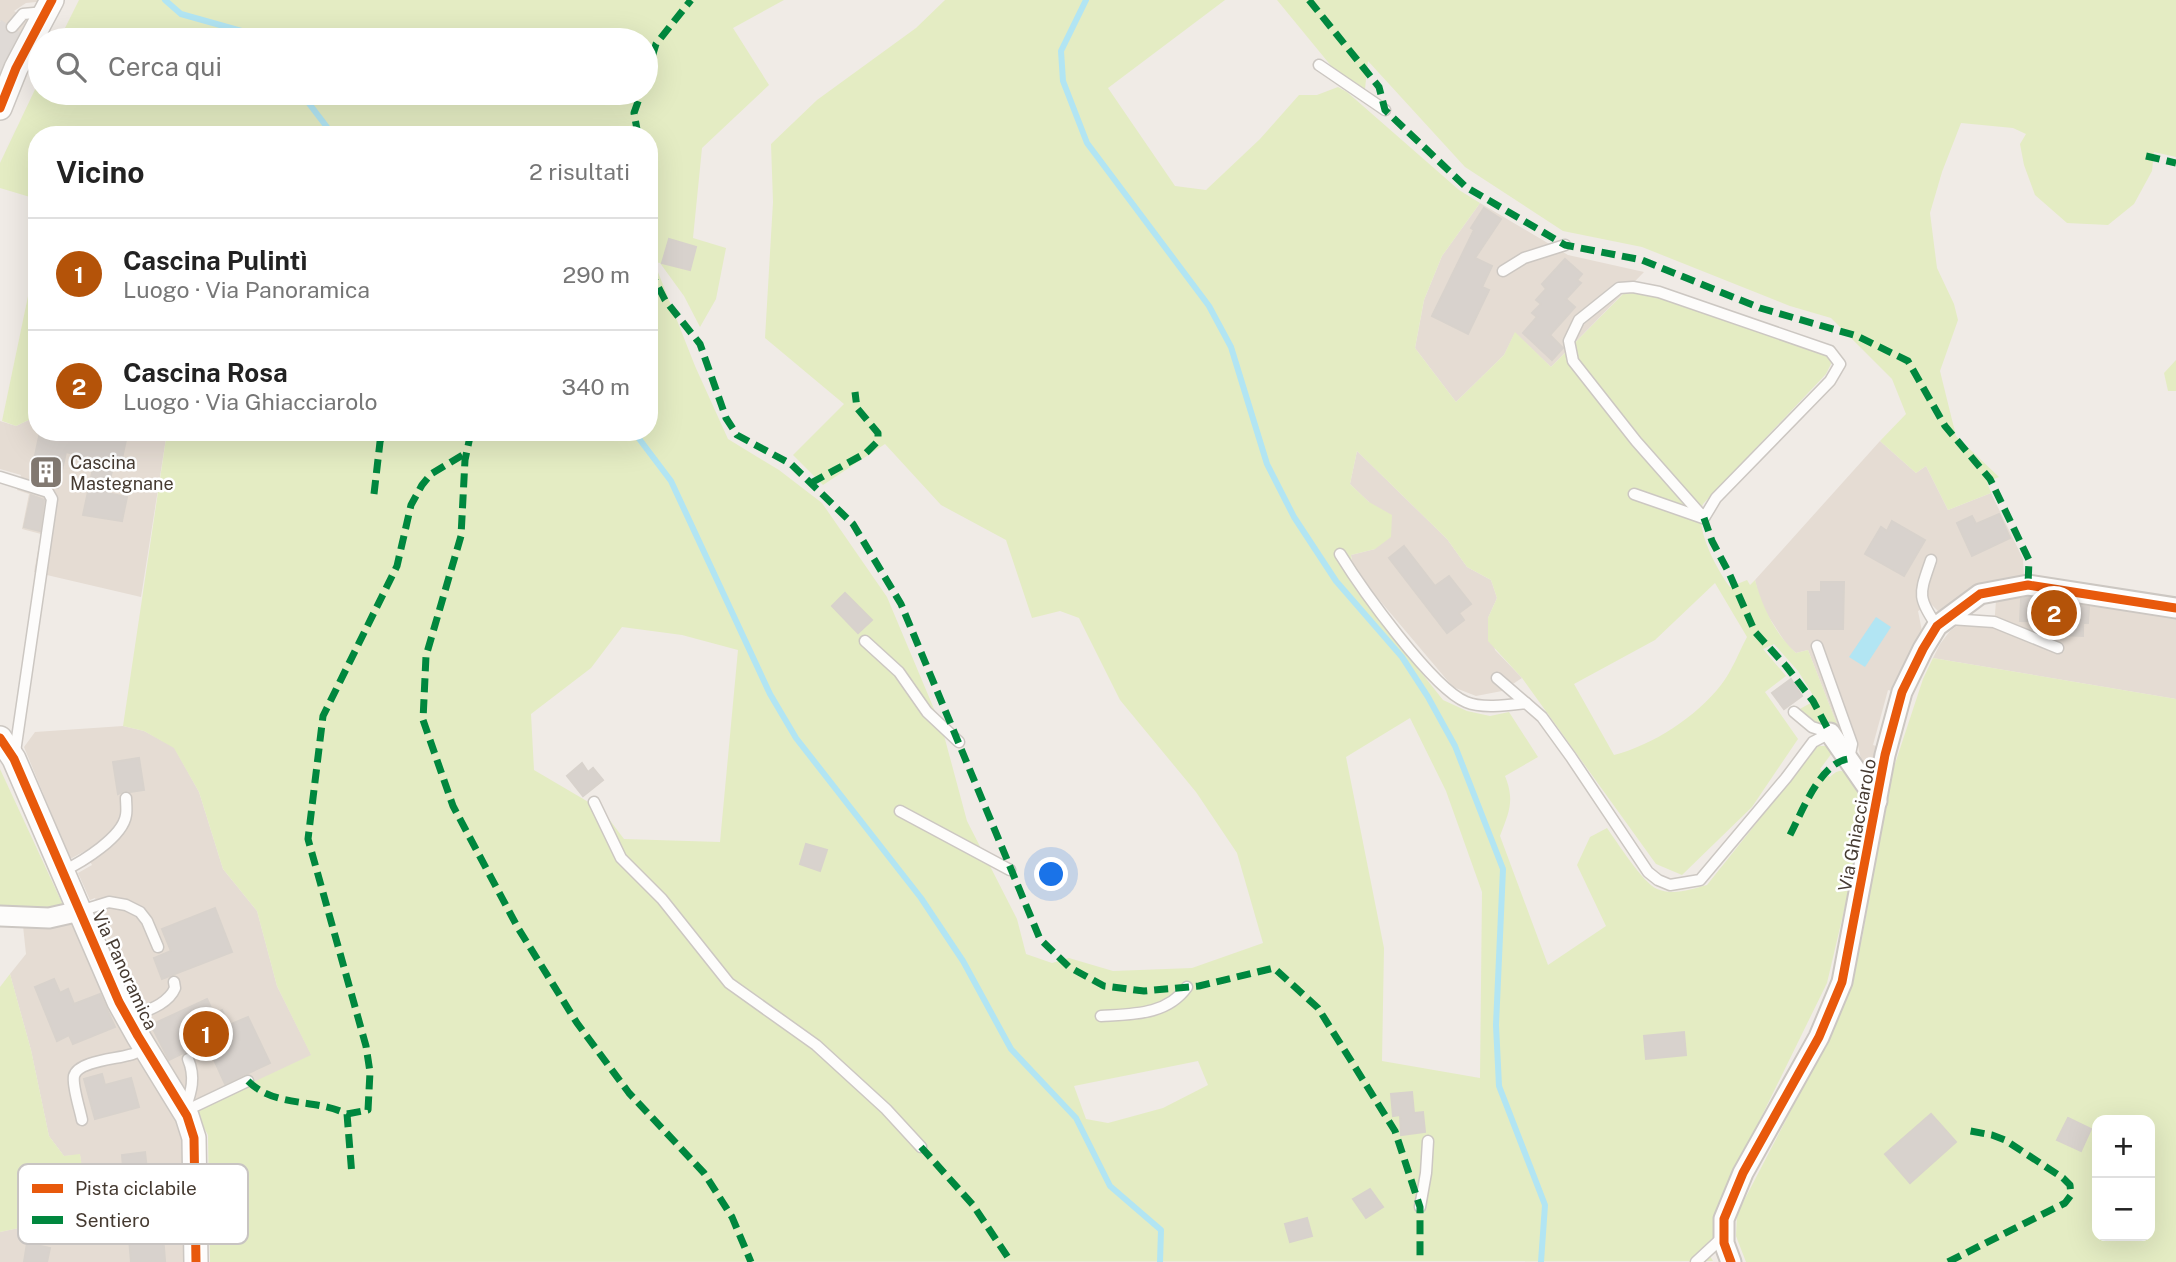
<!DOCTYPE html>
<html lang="it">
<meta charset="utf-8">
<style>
:root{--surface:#fff;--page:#f6f6f6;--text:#222;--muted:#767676;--line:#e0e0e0;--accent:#b45309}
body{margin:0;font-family:"Public Sans",sans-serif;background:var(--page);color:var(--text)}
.controls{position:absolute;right:21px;bottom:21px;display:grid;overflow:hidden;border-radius:14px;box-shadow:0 7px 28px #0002}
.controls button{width:63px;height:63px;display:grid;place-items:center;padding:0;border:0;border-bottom:2px solid var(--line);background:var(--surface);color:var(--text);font:35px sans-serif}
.you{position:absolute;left:1052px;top:875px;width:24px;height:24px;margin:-18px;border:5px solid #fff;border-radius:50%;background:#1a73e8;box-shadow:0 0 0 10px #1a73e833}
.badge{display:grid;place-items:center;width:46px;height:46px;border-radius:50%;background:var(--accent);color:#fff;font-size:23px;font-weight:700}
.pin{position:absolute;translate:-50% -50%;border:4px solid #fff;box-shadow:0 2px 7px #0006}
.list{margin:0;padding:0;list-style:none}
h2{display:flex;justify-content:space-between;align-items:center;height:91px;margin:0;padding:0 28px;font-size:30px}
h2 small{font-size:23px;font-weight:400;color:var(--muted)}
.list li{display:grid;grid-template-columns:46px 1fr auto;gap:21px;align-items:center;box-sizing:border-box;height:112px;padding:0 28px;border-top:2px solid var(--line)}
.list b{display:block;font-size:26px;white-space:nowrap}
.list p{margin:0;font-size:23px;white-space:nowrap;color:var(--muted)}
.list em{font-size:23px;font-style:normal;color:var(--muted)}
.icon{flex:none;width:38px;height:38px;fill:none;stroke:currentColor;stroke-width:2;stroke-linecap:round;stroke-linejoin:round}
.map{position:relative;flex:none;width:2176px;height:1262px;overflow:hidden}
.search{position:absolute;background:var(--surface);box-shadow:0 7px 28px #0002;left:28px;top:28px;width:630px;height:77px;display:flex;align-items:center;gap:18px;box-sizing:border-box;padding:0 24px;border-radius:38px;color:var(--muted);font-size:26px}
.panel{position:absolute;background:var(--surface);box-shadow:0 7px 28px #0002;left:28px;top:126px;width:630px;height:315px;border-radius:28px}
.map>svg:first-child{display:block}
.residential{fill:#e5dcd3}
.green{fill:#e4ecc3;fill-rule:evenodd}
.parking{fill:#dfdad6}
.water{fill:#b2e5f3}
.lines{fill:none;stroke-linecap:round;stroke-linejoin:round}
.stream{stroke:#b2e5f3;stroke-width:6}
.building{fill:#d8d2cd;stroke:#d8d2cc;stroke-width:2}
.service-casing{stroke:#ccc7c2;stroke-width:13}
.minor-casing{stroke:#ccc7c2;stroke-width:23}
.tertiary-casing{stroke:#ccc7c2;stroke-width:26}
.service{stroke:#fdfcfb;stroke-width:10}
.minor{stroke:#fdfcfb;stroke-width:19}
.tertiary{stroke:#fdfcfb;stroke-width:23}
.quiet{stroke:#00873e;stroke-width:7;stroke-dasharray:14 7;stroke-linecap:butt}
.cycleway-casing{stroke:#fff;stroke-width:13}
.cycleway{stroke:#e8590c;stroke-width:9}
.labels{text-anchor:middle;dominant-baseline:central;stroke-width:5;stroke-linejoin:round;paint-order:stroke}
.poi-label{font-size:18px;fill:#463b32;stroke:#fff;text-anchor:start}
.street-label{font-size:18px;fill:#463b32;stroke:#fff}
.key{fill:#fff;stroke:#c8c4c2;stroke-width:2}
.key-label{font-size:19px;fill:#463b32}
</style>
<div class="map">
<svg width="2176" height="1262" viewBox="0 0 2176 1262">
<rect width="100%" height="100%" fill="#f0ebe6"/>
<g class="residential">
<path d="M0 0H47L44 5 36 2 26 3 14 11 33 23 26 36 1 21 0 22Z"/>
<path d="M1480 203 1568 255 1644 272 1551 367 1515 333 1504 355 1456 402 1415 348 1424 300 1442 256Z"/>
<path d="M37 416V432H167L141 597 34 572 41 534 22 529 29 494 17 490 21 475 0 469V421L16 426Z"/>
<path d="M1880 441 1916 473 1926 466 1948 510 1991 493 2023 559 2024 577 1994 581 1974 589 1940 613 1931 604 1918 611 1922 631 1897 692 1888 690 1873 745 1879 747 1872 776 1865 777 1858 746 1844 742 1808 650 1796 653 1787 645 1761 605 1755 580Z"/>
<path d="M1357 451 1447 539 1467 567 1491 580 1497 598 1488 618 1495 650 1522 678 1502 691 1476 696 1453 687 1354 570 1351 555 1375 549 1369 502 1350 484Z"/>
<path d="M2021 596 2087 599 2176 616V699L1933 658 1940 644 1950 631 1958 625 1972 624 1994 627 1996 601Z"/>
<path d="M123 726 144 731 174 747 199 792 223 869 257 911 277 986 312 1056 194 1110 143 1021 148 1018 141 1004 135 1006 97 913 101 911 98 904 95 898 90 900 78 873 92 865 85 851 70 859 24 747 35 732Z"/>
<path d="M71 920 125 1035 133 1048 130 1050 135 1059 139 1057 174 1113 183 1144V1262H0V1232L88 1213 80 1155 64 1156 49 1136 31 1050 10 974 26 954 23 926Z"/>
</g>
<g class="green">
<path d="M79 0H784L733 28 769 85 702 148 693 238 726 248 716 299 700 327 684 296 660 263 654 262 695 366 728 439 779 470 822 503 887 597 942 728 967 821 1017 919 1026 954 1052 963 1069 958 1113 971 1192 968 1263 943 1237 853 1196 792 1120 700 1079 618 1060 611 1032 618 1006 540 941 505 885 444 823 485 793 455 844 404 765 338 773 202 771 144 817 100 916 28 945 0H1225L1108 88 1175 186 1206 190 1260 139 1299 95H1317L1338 87 1347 92 1459 190 1480 203 1442 256 1424 300 1415 348 1456 402 1504 355 1515 332 1551 367 1626 291 1657 296 1830 356 1831 364 1826 374 1703 504C1693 526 1717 570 1730 587L1747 580 1750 585 1755 580C1762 606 1775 634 1796 653L1808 650 1844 742 1819 723 1809 720 1798 710 1816 700 1798 671 1774 644 1763 649 1786 676 1765 692 1798 739 1752 807 1682 875 1656 864 1522 678 1488 641V618L1497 598 1491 580 1467 567 1447 539 1357 451 1350 484 1369 502 1392 515 1391 537 1375 549 1351 555 1356 590 1443 700 1467 711 1490 716 1509 712 1538 757 1505 776C1515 801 1509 812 1500 836L1548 965 1606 926 1577 865 1590 837 1607 828C1617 842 1643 883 1657 889 1673 896 1692 889 1707 885L1818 746H1832L1835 749 1820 769 1830 777C1837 770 1841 770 1849 773L1869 804 1827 983 1725 1191 1717 1216V1234L1704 1246 1713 1261 210 1262 208 1135 194 1110 311 1055 277 986 257 911 223 869 199 792 174 748 144 731 123 726 167 432H649V135H37V203L30 197 0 188V163L40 79V93H646V40H59ZM1715 583 1747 637C1739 652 1732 671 1721 685 1696 717 1653 745 1614 755L1574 684 1655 640ZM622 627 682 635 738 650 720 842 624 839 602 810 534 770 531 714 591 668ZM1410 718 1446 791 1482 892 1480 1078 1382 1061 1384 948 1346 757ZM1198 1061 1208 1085 1163 1108 1108 1123 1086 1119 1074 1086Z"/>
<path d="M1277 0H2176V157L2154 152 2152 171 2134 204 2108 225 2067 223 2035 195 2024 165 2020 144 2026 134 2013 128 1961 123 1942 172 1930 213 1937 268 1954 304 1958 320 1940 371 1956 436 1999 477 1987 482 1991 493 1948 510 1926 466 1916 473 1880 441 1906 414 1892 379 1831 318 1790 306 1642 247 1563 231 1465 167 1368 61 1365 89 1332 67Z"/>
<path d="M37 253V416L16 426 2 421Z"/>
<path d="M2176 360V391H2168L2164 373Z"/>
<path d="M1933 658 2176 699V1262H1746L1736 1236 1737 1214 1825 1045 1862 939 1888 785 1923 679ZM2097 1120H2150V1236H2097Z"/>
<path d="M0 769 63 905 39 910 0 909Z"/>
<path d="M10 974 31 1050 49 1136 64 1156 80 1154 89 1213 0 1232V987Z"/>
</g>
<path class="parking" d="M1 20 26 36 0 90V22Z"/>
<path class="water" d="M1876 617 1891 627 1865 667 1849 657Z"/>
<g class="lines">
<g class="stream">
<path d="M165 0 181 14 245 32 254 40"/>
<path d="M1086 0 1061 51 1063 81 1087 143 1209 306 1231 347 1267 464 1294 517 1336 581 1402 657 1428 697 1455 746 1503 869 1496 1025 1499 1086 1545 1205 1541 1262"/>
<path d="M301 93 333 135"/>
<path d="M634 432 671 481 770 694 796 738 921 898 963 961 1011 1049 1076 1118 1110 1186 1161 1230 1160 1262"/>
</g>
</g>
<g class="building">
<path d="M1484 208 1501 219 1475 258 1492 266 1482 287 1489 290 1468 334 1432 316 1474 230 1471 228Z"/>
<path d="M669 239 696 247 690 270 662 263Z"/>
<path d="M1565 259 1582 274 1577 280 1581 283 1566 299 1575 307 1550 335 1563 348 1552 360 1523 333 1537 317 1532 313 1541 304 1536 300 1546 289 1542 284Z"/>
<path d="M40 432H93L126 440 121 463 114 462 107 493 127 497 122 521 83 515 95 459 66 452 58 488 30 479Z"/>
<path d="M31 495 44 500 40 531 24 527Z"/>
<path d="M1999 514 2010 538 1972 556 1957 523 1972 516 1976 524Z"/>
<path d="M1892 521 1925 540 1904 576 1865 554 1881 527 1887 531Z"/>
<path d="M1404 546 1435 586 1449 576 1471 604 1459 613 1464 620 1447 633 1389 558Z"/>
<path d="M1821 582H1844L1843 629H1808V592H1821Z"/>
<path d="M845 593 872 620 858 633 832 606Z"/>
<path d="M2028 597 2089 607 2088 623H2083V636L2060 635 2061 622 2020 621 2021 599Z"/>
<path d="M1791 679 1802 696 1784 709 1772 693Z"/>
<path d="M139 758 144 790 130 792 125 791 118 794 113 762Z"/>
<path d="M582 763 588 772 593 768 603 780 583 796 567 776Z"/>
<path d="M806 844 827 850 820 871 800 864Z"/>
<path d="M215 908 232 952 162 979 154 958 171 951 162 929Z"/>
<path d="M54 979 60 993 68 989 74 1004 100 994 115 1027 73 1044 69 1035 57 1041 35 987Z"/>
<path d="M207 999 214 1014 222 1010 229 1025 248 1017 270 1063 225 1084 206 1042 169 1060 151 1025Z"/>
<path d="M1684 1032 1686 1055 1646 1059 1644 1036Z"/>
<path d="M102 1074 105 1085 131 1078 139 1107 95 1119 84 1079Z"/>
<path d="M1412 1092 1414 1113 1423 1112 1425 1132 1401 1135 1400 1115 1393 1116 1391 1094Z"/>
<path d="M1931 1114 1956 1142 1910 1183 1885 1154Z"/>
<path d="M2068 1118 2091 1129 2081 1151 2057 1140Z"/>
<path d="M145 1152 150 1196 160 1195 165 1261 131 1262 122 1155Z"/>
<path d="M1370 1189 1383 1207 1366 1218 1353 1199Z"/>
<path d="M1307 1218 1312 1236 1290 1242 1285 1224Z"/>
<path d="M27 1243 50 1248 47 1262H24Z"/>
</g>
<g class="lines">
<g class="service-casing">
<g id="service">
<path d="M12 27 23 14 45 12"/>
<path d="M1319 65 1385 110"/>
<path d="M1503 271 1524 258 1565 245"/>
<path d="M1633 287 1659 292 1830 351 1840 364 1830 381 1716 498 1704 518 1636 441 1573 361 1569 341 1579 320 1619 288Z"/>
<path d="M0 477 48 492 52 499 15 752"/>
<path d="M1634 494 1703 518"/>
<path d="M1340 554C1361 588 1432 688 1466 702 1482 709 1509 705 1526 703L1542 717 1571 757 1648 872 1658 880 1670 885 1700 880 1786 778 1813 742 1830 733"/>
<path d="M1931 560C1920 593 1916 596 1937 626"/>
<path d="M1950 619 1994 622 2058 648"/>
<path d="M865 641 899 672 927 712 959 742"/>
<path d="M1817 646 1852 744 1849 759"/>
<path d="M1497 678 1526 703"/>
<path d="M1794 712 1812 727 1830 733"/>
<path d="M594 802 621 858 662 899 729 983 816 1045 886 1109 921 1147"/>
<path d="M900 811 1010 870"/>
<path d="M63 871C82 862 123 837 126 815 127 810 126 803 126 798"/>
<path d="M80 911 109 902 126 905 140 912 147 921 158 947"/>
<path d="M1101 1016C1133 1014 1167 1015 1187 987"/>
<path d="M129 1018C145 1011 168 1005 175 988L174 982"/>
<path d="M185 1110C191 1092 196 1078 188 1059"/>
<path d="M185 1111 248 1081"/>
<path d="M82 1120C80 1109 72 1086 74 1076 78 1061 116 1059 129 1055 135 1054 140 1051 145 1048"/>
<path d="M196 1186H231V1211L239 1228"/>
<path d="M1420 1207 1426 1173 1428 1141"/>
<path d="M1696 1262 1724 1236"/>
</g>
</g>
<g class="minor-casing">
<g id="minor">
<path d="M1830 733 1877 801"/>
<path d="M0 916 49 918 80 911"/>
<path d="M1731 1262 1724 1243V1219L1743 1173 1819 1037 1842 982 1885 755 1902 692 1923 649 1937 626 1980 594 2028 585 2176 608"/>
</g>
</g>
<g class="tertiary-casing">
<g id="tertiary">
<path d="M0 108 16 68 52 0"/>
<path d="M0 738 14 759 119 1002 138 1036 187 1116 194 1138 196 1262"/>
</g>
</g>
<use href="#service" class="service"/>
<use href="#minor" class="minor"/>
<use href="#tertiary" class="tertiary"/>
<g class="quiet">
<path d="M1309 0 1379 87 1385 110 1466 187 1565 245 1642 260 1760 308 1857 336 1908 361 1945 426 1990 479 2029 560 2028 585"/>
<path d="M646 77 656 44 691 0"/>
<path d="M638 135 634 113 641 93"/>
<path d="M2146 156 2176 163"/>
<path d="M649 269 665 300 700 344 726 418 737 435 791 464 853 524 901 604 1040 939 1069 967 1104 986 1144 991 1199 986 1274 968 1318 1008 1395 1131 1420 1207V1262"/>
<path d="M471 432 465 460 461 536 426 656 423 720 453 806 518 928 577 1023 629 1093 704 1173 732 1217 751 1262"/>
<path d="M811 483 866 453 878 441V433L857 408 855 392"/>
<path d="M374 494 380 442 383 432"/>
<path d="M1704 518 1712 541 1729 573 1755 632 1786 666 1813 701 1830 733"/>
<path d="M1790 835C1802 812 1820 763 1848 759"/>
<path d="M248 1081C275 1108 315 1098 347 1114L352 1176"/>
<path d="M347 1114 368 1110 370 1072 366 1046 308 839 323 716 397 566 411 505 422 485 431 474 466 453"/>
<path d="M921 1147 973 1205 1011 1262"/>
<path d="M1948 1262 2065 1203 2071 1195 2070 1185 2063 1178 2005 1140 1992 1135 1965 1130"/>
</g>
<g class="cycleway-casing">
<g id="cycleway">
<path d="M0 108 16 68 52 0"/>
<path d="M0 738 14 759 119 1002 138 1036 187 1116 194 1138 196 1262"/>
<path d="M1731 1262 1724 1243V1219L1743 1173 1819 1037 1842 982 1885 755 1902 692 1923 649 1937 626 1980 594 2028 585 2176 608"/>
</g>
</g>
<use href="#cycleway" class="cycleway"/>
</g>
<defs>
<g id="building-square" transform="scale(1.75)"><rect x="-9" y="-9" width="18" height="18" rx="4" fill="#827971" stroke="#fff"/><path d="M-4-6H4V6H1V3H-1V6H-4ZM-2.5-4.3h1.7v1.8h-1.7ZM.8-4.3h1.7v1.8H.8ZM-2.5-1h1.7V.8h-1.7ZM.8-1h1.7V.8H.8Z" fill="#fff"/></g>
</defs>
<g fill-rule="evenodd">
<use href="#building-square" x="46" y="472"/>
</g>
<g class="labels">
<g class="poi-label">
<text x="70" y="462">Cascina<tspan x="70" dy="21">Mastegnane</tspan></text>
</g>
<g class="street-label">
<text transform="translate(1857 825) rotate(-79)">Via Ghiacciarolo</text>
<text transform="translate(125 970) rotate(65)">Via Panoramica</text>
</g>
</g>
<rect x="18" y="1164" width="230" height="80" rx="10" class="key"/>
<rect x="32" y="1184" width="31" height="9" fill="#e8590c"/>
<rect x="32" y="1216" width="31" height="8" fill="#00873e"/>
<g class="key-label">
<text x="75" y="1195">Pista ciclabile</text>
<text x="75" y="1227">Sentiero</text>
</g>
</svg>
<div class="controls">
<button>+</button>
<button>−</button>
</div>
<div class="you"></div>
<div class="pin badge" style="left:206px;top:1034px">1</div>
<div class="pin badge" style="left:2054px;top:613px">2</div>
<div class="search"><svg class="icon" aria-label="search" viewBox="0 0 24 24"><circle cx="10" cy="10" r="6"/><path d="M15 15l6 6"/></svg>Cerca qui</div>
<section class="panel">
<h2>Vicino<small>2 risultati</small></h2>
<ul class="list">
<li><span class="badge">1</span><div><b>Cascina Pulintì</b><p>Luogo · Via Panoramica</p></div><em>290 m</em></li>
<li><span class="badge">2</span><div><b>Cascina Rosa</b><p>Luogo · Via Ghiacciarolo</p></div><em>340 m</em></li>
</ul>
</section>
</div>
